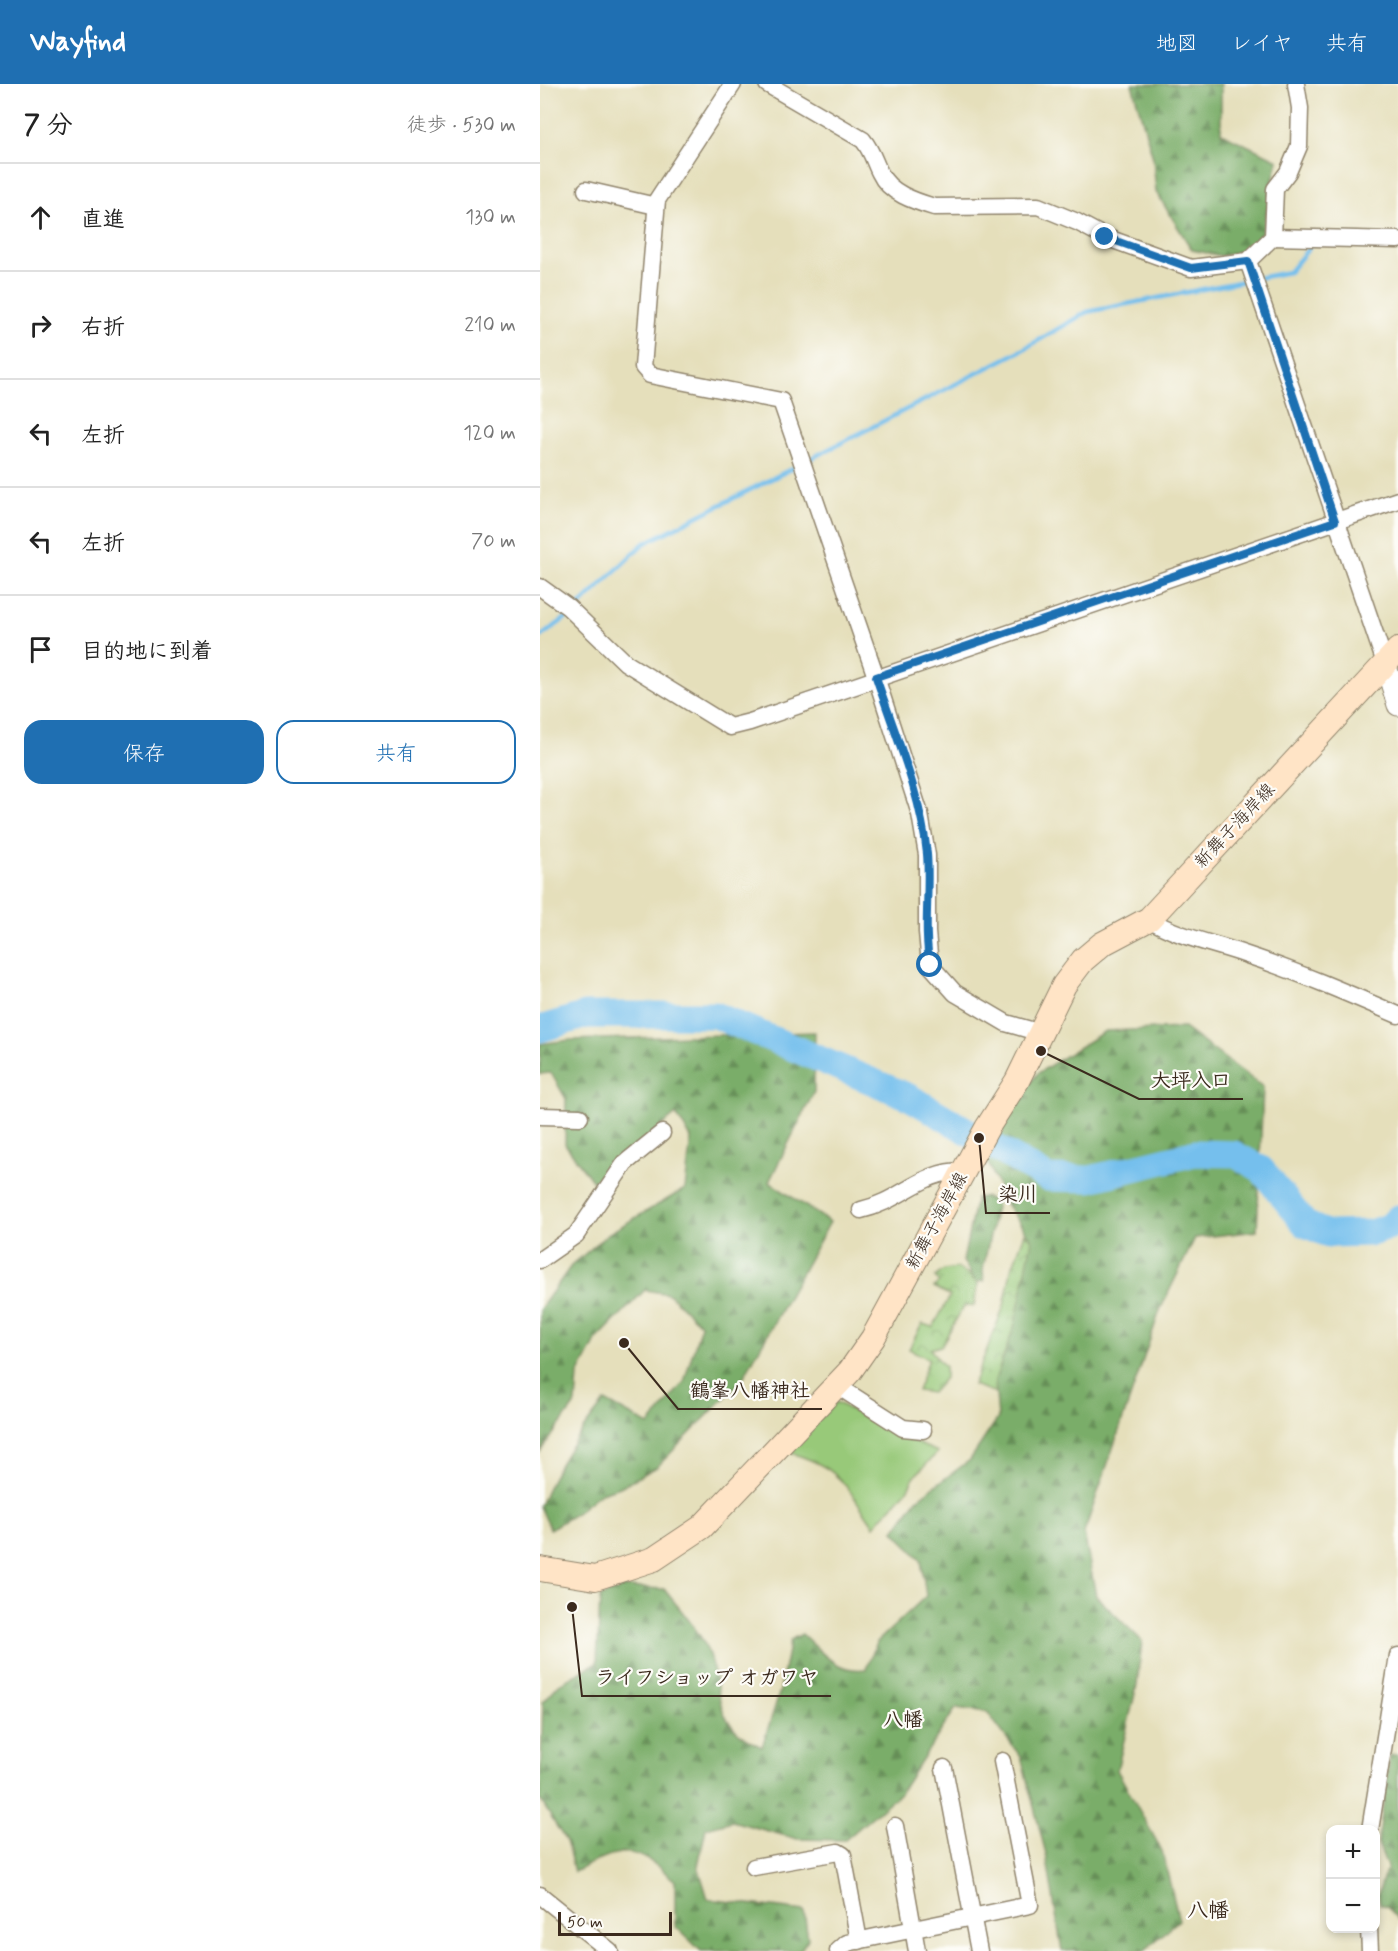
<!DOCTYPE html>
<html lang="ja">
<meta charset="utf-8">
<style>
:root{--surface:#fff;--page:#f6f6f6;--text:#222;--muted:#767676;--line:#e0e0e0;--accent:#1f6fb2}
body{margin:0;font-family:Mynerve,"Klee One",sans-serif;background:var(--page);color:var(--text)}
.controls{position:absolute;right:18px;bottom:18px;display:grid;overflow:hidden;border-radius:12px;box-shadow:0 3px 9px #0003}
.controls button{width:54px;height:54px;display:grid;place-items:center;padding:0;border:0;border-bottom:2px solid var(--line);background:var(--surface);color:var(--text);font:30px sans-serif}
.scale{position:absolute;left:18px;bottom:15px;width:114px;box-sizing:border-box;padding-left:6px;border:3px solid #3b2a1e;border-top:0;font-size:16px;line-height:21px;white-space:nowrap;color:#3b2a1e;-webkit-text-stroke:4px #fdfcf7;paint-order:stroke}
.stop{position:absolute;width:18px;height:18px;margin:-14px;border:4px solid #1f6fb2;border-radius:50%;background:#fff}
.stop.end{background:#1f6fb2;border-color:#fff;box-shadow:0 2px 6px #0008}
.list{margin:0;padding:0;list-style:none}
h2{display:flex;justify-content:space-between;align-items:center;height:78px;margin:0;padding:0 24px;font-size:26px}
h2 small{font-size:20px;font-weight:400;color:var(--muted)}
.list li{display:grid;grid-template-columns:39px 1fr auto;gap:18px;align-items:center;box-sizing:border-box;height:108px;padding:0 24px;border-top:2px solid var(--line)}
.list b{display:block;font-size:22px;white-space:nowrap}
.list em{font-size:20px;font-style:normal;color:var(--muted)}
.actions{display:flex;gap:12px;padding:18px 24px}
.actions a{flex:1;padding:14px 0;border:2px solid var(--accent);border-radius:18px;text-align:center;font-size:21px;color:var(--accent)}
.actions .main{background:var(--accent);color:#fff}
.icon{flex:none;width:33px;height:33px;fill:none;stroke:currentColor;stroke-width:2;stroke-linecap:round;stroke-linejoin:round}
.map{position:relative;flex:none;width:858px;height:1867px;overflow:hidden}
header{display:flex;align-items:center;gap:36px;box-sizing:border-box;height:84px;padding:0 30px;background:var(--accent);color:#fff}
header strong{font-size:28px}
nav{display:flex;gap:33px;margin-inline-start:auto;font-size:21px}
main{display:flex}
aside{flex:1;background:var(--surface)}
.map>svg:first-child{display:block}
.green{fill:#98c979;stroke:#6a7a4c;stroke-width:1.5}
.forest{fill:url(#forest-firs);stroke:#5a6c44;stroke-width:1.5}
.park{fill:url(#park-crowns);stroke:#6a7a4c;stroke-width:1.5}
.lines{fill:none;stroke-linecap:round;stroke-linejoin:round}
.stream{stroke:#74bfed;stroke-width:4.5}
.river{stroke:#74bfed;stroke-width:27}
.minor-casing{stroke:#90846c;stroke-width:19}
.tertiary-casing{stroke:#90846c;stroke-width:23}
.secondary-casing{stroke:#90846c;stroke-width:26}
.minor{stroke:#fff;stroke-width:16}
.tertiary{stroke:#fff;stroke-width:21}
.secondary{stroke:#ffe4c6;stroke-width:24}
.route{stroke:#1f6fb2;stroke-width:8}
.labels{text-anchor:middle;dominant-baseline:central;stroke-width:4.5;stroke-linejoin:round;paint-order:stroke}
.street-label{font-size:18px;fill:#3b2a1e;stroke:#fdfcf7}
.neighbourhood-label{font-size:20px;font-weight:bold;fill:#3b2a1e;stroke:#fdfcf7}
.quarter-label{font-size:21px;font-weight:bold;fill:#3b2a1e;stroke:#fdfcf7}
.leader{fill:none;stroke:#3b2a1e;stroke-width:2}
.callout-dot{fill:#3b2a1e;stroke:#fdfcf7;stroke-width:2}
.callout-label{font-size:20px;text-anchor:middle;font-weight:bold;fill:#3b2a1e;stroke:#fdfcf7;stroke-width:4.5;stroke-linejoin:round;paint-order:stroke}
</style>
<header>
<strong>Wayfind</strong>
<nav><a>地図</a><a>レイヤ</a><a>共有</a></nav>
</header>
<main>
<aside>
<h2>7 分<small>徒歩 · 530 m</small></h2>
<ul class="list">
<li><svg class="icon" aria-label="ahead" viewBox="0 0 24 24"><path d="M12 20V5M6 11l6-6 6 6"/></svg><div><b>直進</b></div><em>130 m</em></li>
<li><svg class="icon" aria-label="right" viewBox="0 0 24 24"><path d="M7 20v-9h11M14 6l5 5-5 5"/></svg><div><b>右折</b></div><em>210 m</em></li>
<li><svg class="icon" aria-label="left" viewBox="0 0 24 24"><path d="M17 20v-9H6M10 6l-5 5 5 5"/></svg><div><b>左折</b></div><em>120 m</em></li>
<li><svg class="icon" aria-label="left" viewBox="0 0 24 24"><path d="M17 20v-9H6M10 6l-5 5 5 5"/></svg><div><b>左折</b></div><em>70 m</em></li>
<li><svg class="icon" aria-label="arrive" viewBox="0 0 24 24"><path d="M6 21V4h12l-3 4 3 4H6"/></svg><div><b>目的地に到着</b></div></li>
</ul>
<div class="actions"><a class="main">保存</a><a>共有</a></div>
</aside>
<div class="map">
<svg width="858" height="1867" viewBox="0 0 858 1867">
<defs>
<pattern id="forest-firs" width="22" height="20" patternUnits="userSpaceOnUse" patternTransform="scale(1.5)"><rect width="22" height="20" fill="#7aad69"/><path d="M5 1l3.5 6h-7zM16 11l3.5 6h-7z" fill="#658d56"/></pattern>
<pattern id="park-crowns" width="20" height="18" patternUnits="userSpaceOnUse" patternTransform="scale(1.5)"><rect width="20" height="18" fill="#98c979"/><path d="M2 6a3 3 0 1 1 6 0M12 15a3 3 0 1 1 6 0" fill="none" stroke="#7da363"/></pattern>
</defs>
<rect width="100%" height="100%" fill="#fdfcf7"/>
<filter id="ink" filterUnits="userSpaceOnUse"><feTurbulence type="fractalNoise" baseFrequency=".0167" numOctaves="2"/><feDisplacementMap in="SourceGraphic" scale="12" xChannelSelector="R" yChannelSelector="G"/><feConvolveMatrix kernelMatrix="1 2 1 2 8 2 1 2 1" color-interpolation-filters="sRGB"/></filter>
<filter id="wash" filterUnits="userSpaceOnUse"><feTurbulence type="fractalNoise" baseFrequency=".008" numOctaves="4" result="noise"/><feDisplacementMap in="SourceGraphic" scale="24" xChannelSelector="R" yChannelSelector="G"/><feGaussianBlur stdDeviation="1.35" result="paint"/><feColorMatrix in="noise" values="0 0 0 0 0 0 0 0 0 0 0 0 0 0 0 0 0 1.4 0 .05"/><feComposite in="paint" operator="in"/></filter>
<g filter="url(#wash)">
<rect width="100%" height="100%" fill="#e5dfbb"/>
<path class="green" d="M296 1318 355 1350 398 1368 374 1393 368 1405 334 1442C304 1400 301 1383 247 1368Z"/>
<g class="forest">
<path d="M592 0H681V49L738 76 722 148 708 165 682 172 652 166 616 108 613 74Z"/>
<path d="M644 944 723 1003 717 1147 655 1154 620 1226 544 1449 556 1512 602 1557 597 1601 577 1686 622 1767 639 1836 604 1867H522L506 1770 481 1673 447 1628 416 1624 360 1709 305 1756 257 1755 192 1737 166 1744 158 1782 168 1815 264 1827 268 1855 260 1867H161L135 1842V1797C94 1759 81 1763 34 1788L27 1759 0 1715 3 1618 19 1600 57 1579 60 1513 83 1503 124 1505C137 1522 155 1541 165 1561 186 1605 167 1639 222 1663L240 1607 250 1556 262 1550C283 1569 296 1589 326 1585L337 1558 386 1512 381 1476 354 1447 377 1415 430 1376 458 1334 455 1297 475 1240 492 1156 467 1121 448 1079 468 1028 498 989 565 947Z"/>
<path d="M275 948 274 1008 229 1098 290 1138 202 1296 117 1383 80 1403 61 1409 32 1432 10 1445 0 1422C15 1382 38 1350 65 1317L109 1341 144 1298 161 1241 129 1210 105 1206 57 1255 38 1291 36 1319 0 1368V1225L31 1182 69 1149 145 1105 151 1054 136 1030 53 1098 25 1060 26 1015 11 989 0 990V960L30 956Z"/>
<path d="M444 1113 457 1118 443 1185 444 1197 436 1198 423 1177 436 1114Z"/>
<path d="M850 1671H858V1836L848 1823 840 1820 838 1810 847 1783 838 1759Z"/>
</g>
<g class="park">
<path d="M485 1149 492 1156 475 1240 455 1296 456 1309 433 1301 464 1222 471 1187Z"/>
<path d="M417 1184 429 1190 438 1200 434 1222H424L401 1262 390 1265 405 1283V1294L392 1309 377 1307 389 1275 369 1265 382 1240 393 1243 410 1212 394 1203 399 1198 395 1193 404 1186Z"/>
</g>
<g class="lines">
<g class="stream">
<path d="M718 194 749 188 769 164"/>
<path d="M266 377 482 266 547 228 709 196"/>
<path d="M36 525 103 460 259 381"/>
<path d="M0 553 30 531"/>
</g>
<path class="river" d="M0 945 46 931H175L369 1013 508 1094 550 1095 655 1069 694 1070 721 1085 765 1140 788 1150 831 1149 850 1142 858 1134"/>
</g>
</g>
<g filter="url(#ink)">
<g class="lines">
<g class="minor-casing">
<g id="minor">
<path d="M193 0 117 116 103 283 110 291 241 317 336 593 380 730 387 771V848L390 881 415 909 466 939 501 949"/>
<path d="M227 0 323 56C332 67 334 77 340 89 349 109 374 117 394 123L498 122 537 138 565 153 651 184 708 177 733 153 735 105 748 88 759 62 760 24 756 0"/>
<path d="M46 106 116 122"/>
<path d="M733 153 858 156"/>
<path d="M708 177 845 579"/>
<path d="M0 503 28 523 86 579 190 643 210 638 858 416"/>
<path d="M609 835C638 853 672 859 704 870 756 887 807 909 858 931"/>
<path d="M0 1032 40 1033"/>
<path d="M321 1126C361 1117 382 1086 424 1087"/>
<path d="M0 1176 36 1151 85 1079 122 1049"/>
<path d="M296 1301 363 1344 383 1346"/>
<path d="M404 1684 439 1867"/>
<path d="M355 1742 377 1867"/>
<path d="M830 1746 858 1572"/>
<path d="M214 1783 298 1768 303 1771 319 1857"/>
<path d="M0 1811 70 1867"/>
<path d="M829 1844 830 1867"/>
<path d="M298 1867 307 1859 490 1821 462 1677"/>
</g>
</g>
<g class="tertiary-casing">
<path id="tertiary" d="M845 579 858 621"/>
</g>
<g class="secondary-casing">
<path id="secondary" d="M0 1485 55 1494 114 1475 162 1443 310 1287 333 1254 447 1044 477 997 524 901 543 876 562 860 609 835 858 566"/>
</g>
<use href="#minor" class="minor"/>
<use href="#tertiary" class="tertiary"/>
<use href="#secondary" class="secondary"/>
</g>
</g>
<g class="lines" filter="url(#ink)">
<path class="route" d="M390 881C383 845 390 807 387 770 381 710 355 650 336 593L795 437 708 177 651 184 565 153"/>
</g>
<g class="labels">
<g class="street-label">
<text transform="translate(695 742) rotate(-47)">新舞子海岸線</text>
<text transform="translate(397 1137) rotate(-61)">新舞子海岸線</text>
</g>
<g class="neighbourhood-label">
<text x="363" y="1636">八幡</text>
</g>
<g class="quarter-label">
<text x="668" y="1827">八幡</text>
</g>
</g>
<path class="leader" d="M501 967L599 1015H703M439 1054L446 1129H510M84 1259L138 1325H282M32 1523L42 1612H291"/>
<g class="callout-dot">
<circle cx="501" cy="967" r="6"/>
<circle cx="439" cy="1054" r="6"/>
<circle cx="84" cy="1259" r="6"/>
<circle cx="32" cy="1523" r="6"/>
</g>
<g class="callout-label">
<text x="651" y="1003">大坪入口</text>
<text x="478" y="1117">染川</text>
<text x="210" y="1313">鶴峯八幡神社</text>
<text x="167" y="1600">ライフショップ オガワヤ</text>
</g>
</svg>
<div class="controls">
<button>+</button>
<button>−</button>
</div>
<div class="scale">50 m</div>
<div class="stop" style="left:390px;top:881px"></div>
<div class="stop end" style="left:565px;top:153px"></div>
</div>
</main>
